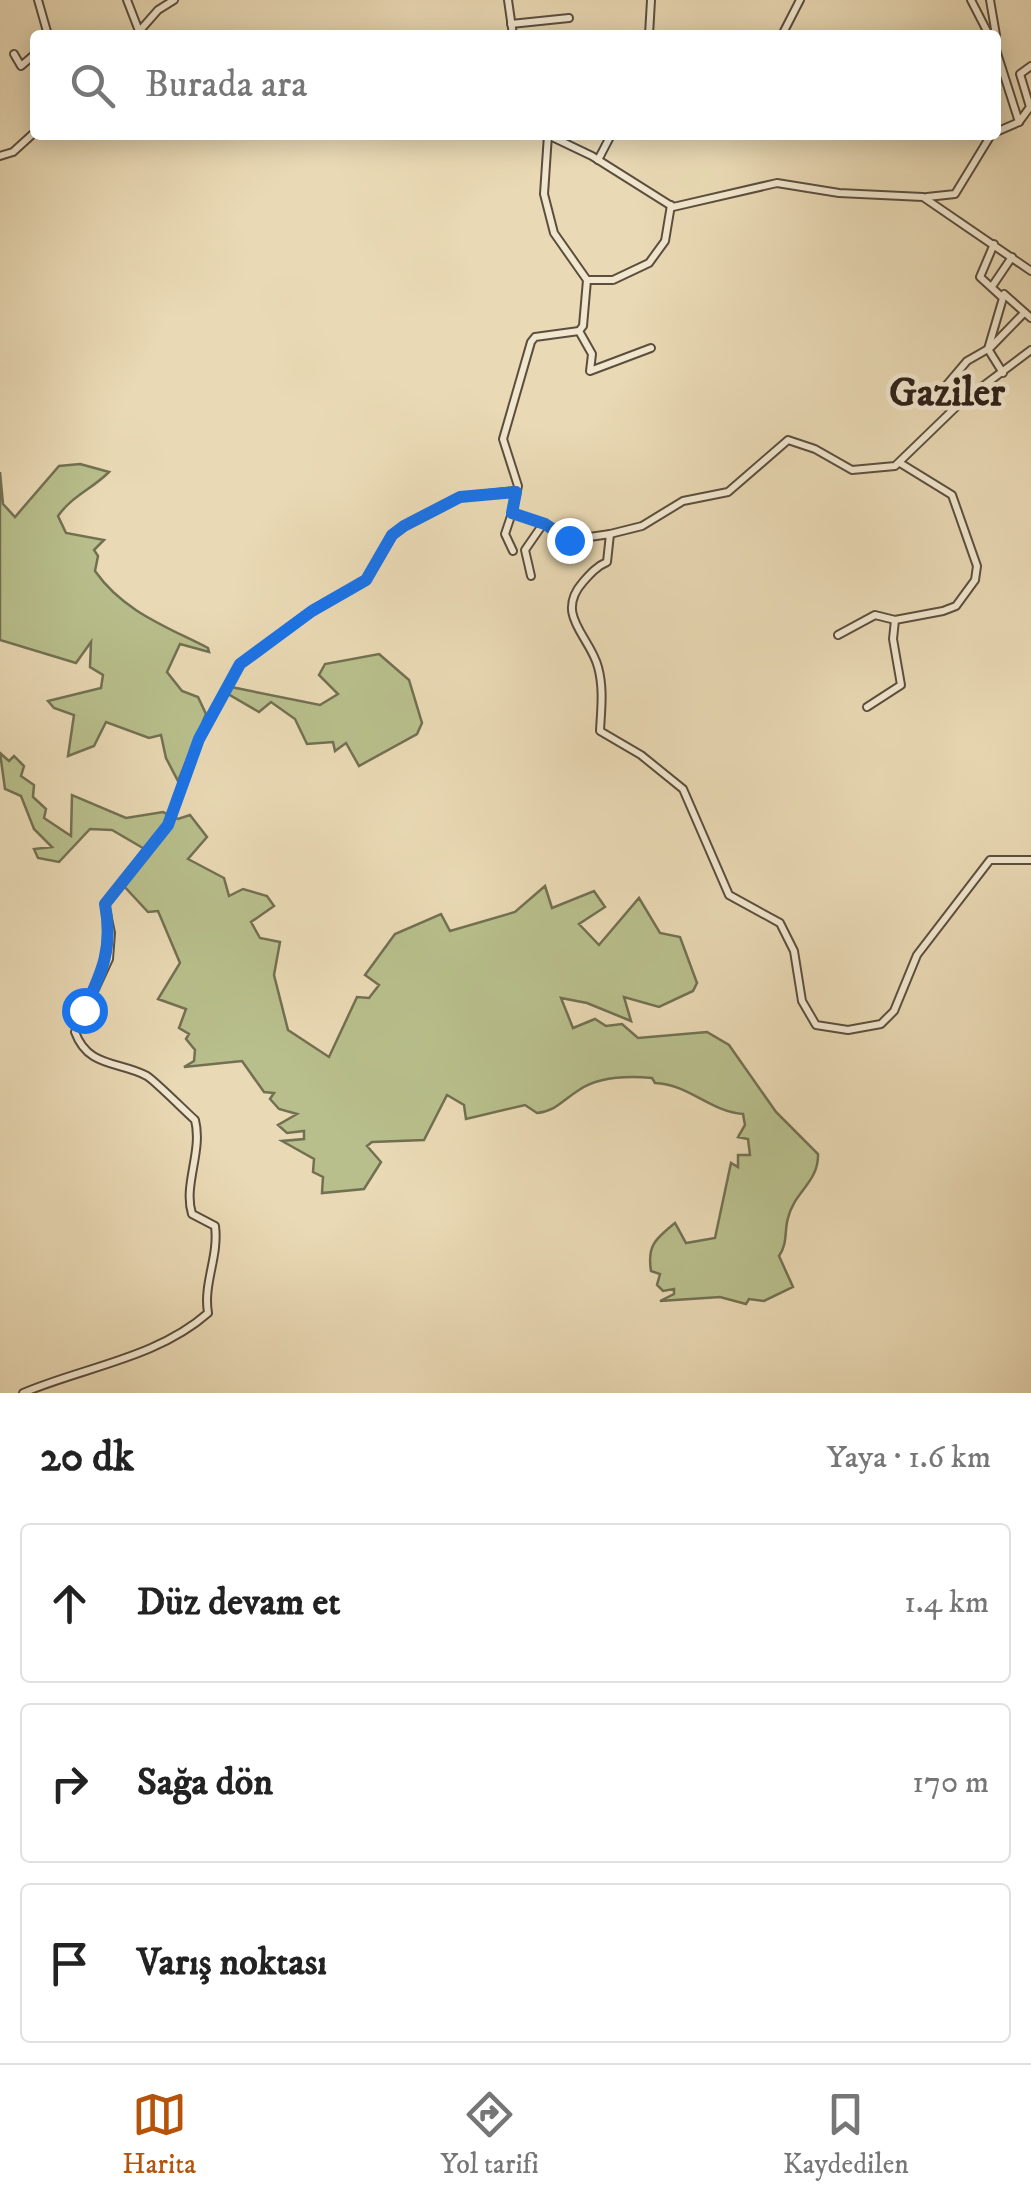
<!DOCTYPE html>
<html lang="tr">
<meta charset="utf-8">
<style>
:root{--surface:#fff;--page:#f2f2f2;--text:#222;--muted:#767676;--line:#e0e0e0;--accent:#b45309}
body{margin:0;font-family:"IM FELL DW Pica",serif;background:var(--page);color:var(--text)}
.stop{position:absolute;width:30px;height:30px;margin:-22px;border:8px solid #1a73e8;border-radius:50%;background:#fff}
.stop.end{background:#1a73e8;border-color:#fff;box-shadow:0 2px 10px #0008}
.list{margin:0;padding:0;list-style:none}
h2{display:flex;justify-content:space-between;align-items:center;height:130px;margin:0;padding:0 40px;font-size:42px}
h2 small{font-size:32px;font-weight:400;color:var(--muted)}
.list li{display:grid;grid-template-columns:65px 1fr auto;gap:30px;align-items:center;box-sizing:border-box;height:160px;margin:0 20px 20px;padding:0 20px;border:2px solid var(--line);border-radius:10px}
.list b{display:block;font-size:38px;white-space:nowrap}
.list em{font-size:32px;font-style:normal;color:var(--muted)}
.icon{flex:none;width:55px;height:55px;fill:none;stroke:currentColor;stroke-width:2;stroke-linecap:round;stroke-linejoin:round}
.map{position:relative;flex:none;width:1031px;height:1393px;overflow:hidden}
.search{position:absolute;background:var(--surface);box-shadow:0 5px 25px #0003;left:30px;right:30px;top:30px;height:110px;display:flex;align-items:center;gap:25px;box-sizing:border-box;padding:0 35px;border-radius:10px;color:var(--muted);font-size:38px}
.sheet{height:670px;background:var(--surface)}
nav{display:flex;justify-content:space-around;align-items:center;box-sizing:border-box;height:140px;border-top:2px solid var(--line);background:var(--surface);font-size:28px;color:var(--muted)}
nav a{display:grid;justify-items:center;gap:5px}
nav .on{color:var(--accent)}
.map>svg:first-child{display:block}
.green{fill:#b8bf8c;stroke:#727052;stroke-width:2.5}
.lines{fill:none;stroke-linecap:round;stroke-linejoin:round}
.minor-casing{stroke:#5b4e3e;stroke-width:10}
.minor{stroke:#f1e6ce;stroke-width:6}
.route{stroke:#1a73e8;stroke-width:12}
.labels{text-anchor:middle;dominant-baseline:central;stroke-width:9;stroke-linejoin:round;paint-order:stroke}
.quarter-label{font-size:40px;font-weight:bold;fill:#2c2017;stroke:#f1e6ce}
</style>
<div class="map">
<svg width="1031" height="1393" viewBox="0 0 1031 1393">
<rect width="100%" height="100%" fill="#e9d9b4"/>
<filter id="stains"><feTurbulence type="fractalNoise" baseFrequency=".002" numOctaves="4"/><feColorMatrix values="0 0 0 0 .2 0 0 0 0 .09 0 0 0 0 .02 0 0 0 .5 -.17"/></filter>
<radialGradient id="worn" r=".72"><stop offset=".6" stop-color="#630" stop-opacity="0"/><stop offset="1" stop-color="#630" stop-opacity=".3"/></radialGradient>
<g class="green">
<path d="M80 464 109 472C92 489 72 496 58 516L66 533 104 540 94 550 98 556 95 571C123 611 165 626 208 648L209 652 180 644 167 672 182 691 198 697 206 714 178 781 166 758 161 735 149 738 106 722 94 746 68 756 74 715 54 708 48 701 101 688 103 675 90 667 91 642 76 663 0 640V472L3 504 15 517 59 466Z"/>
<path d="M379 654 409 680 422 723 417 734 359 766 346 743 335 751 333 742 307 744 295 719 271 702 259 712 228 694 231 687 320 705 338 694 319 675 325 664Z"/>
<path d="M0 753 9 761 14 756 24 766 21 776 34 785 33 797 46 809 44 818 71 836 72 795 126 818 163 812 178 819 190 815 207 837 188 859 224 878 229 896 243 889 267 896 274 906 251 922 260 938 280 942 274 975 288 1030 329 1057 357 997 369 998 379 985 365 975 395 934 441 914 450 931 515 912 545 886 552 908 594 891 605 907 579 924 599 945 639 898 660 933 680 937 697 983 693 991 659 1007 624 997 631 1021 587 1003 561 998 573 1028 595 1019 606 1026 622 1024 638 1038 707 1032 729 1045 776 1112 818 1154C819 1182 794 1192 788 1218 784 1232 788 1243 779 1256L793 1287 764 1301 749 1299 746 1304 720 1297 660 1301 674 1294V1289L663 1291 657 1285 660 1274 651 1271C647 1246 655 1239 675 1223L686 1243 715 1238 731 1163 738 1167V1155H750L748 1139 738 1137 745 1125 743 1114C711 1112 688 1084 655 1083L652 1078C629 1076 598 1077 579 1090 563 1100 556 1111 537 1113L525 1105 466 1119 464 1105 447 1095 424 1140 372 1142 367 1146 381 1162 364 1189 322 1193 323 1177 313 1172 314 1159 282 1141 304 1139V1131L287 1133 278 1125 297 1114 279 1109 270 1099 274 1093 264 1092 242 1061 184 1067 194 1061 195 1050 186 1039 189 1034 179 1028 186 1009 158 999 180 963 158 911 148 912 122 884 148 851 112 830 90 829 59 862 38 858 34 849 52 847 34 829 21 796 5 789Z"/>
</g>
<g class="lines">
<g class="minor-casing">
<g id="minor">
<path d="M38 0 48 35"/>
<path d="M127 0 139 31"/>
<path d="M508 0 513 35"/>
<path d="M971 0 989 35"/>
<path d="M990 0 996 35"/>
<path d="M511 24 569 18"/>
<path d="M136 35 158 10 174 0"/>
<path d="M649 35 651 0"/>
<path d="M782 35 800 0"/>
<path d="M996 50 1019 122 996 132"/>
<path d="M14 54 21 66 35 54"/>
<path d="M1019 122 1030 107 1020 74 1031 66"/>
<path d="M548 135 544 194 554 233 587 280 583 326 579 331 535 337 531 342 503 439 518 486 512 513 545 524 569 540 610 534 607 562C597 566 590 574 583 582 554 615 590 636 598 667 604 689 601 710 600 731L641 755 683 789 729 895 780 923 794 951 802 1001 816 1025 848 1030 881 1024 894 1011 917 955 990 860H1031"/>
<path d="M548 135 592 156 673 207 777 183 839 193 923 197 1031 271"/>
<path d="M0 156 13 152 35 132"/>
<path d="M598 160 611 135"/>
<path d="M927 197 955 194 991 135"/>
<path d="M587 280H613L649 263 665 241 671 205"/>
<path d="M993 285 1012 257"/>
<path d="M1004 294 1031 318"/>
<path d="M579 331 592 354 590 371 651 348"/>
<path d="M988 349 1003 298 980 277 994 244"/>
<path d="M989 349 1024 313"/>
<path d="M955 406 941 405 939 394 967 361 988 349 1003 373"/>
<path d="M512 513 505 534 513 551"/>
<path d="M610 534 642 526 683 501 728 492 788 440 815 449 852 470 895 466 958 405 1031 350"/>
<path d="M531 576 525 550 543 524"/>
<path d="M838 635 875 615 895 620 943 611 956 606 975 580 977 566 952 495 900 463"/>
<path d="M867 707 901 685 893 639 895 620"/>
<path d="M23 1393C84 1367 157 1358 208 1313 203 1283 219 1257 215 1226L192 1214C183 1185 203 1151 195 1120 186 1112 155 1081 147 1076 119 1061 88 1068 75 1032L109 959 111 933 105 904 168 825 199 739 240 664 311 611 366 580 393 535 403 526 460 497 516 491"/>
</g>
</g>
<use href="#minor" class="minor"/>
</g>
<g class="lines">
<path class="route" d="M84 1010C103 971 113 947 105 904L168 825 199 739 240 664 312 611 366 580 392 535 404 526 460 497 516 492 512 513 545 524 569 540"/>
</g>
<g class="labels">
<g class="quarter-label">
<text x="947" y="394">Gaziler</text>
</g>
</g>
<rect width="100%" height="100%" filter="url(#stains)"/>
<rect width="100%" height="100%" fill="url(#worn)"/>
</svg>
<div class="stop" style="left:84px;top:1010px"></div>
<div class="stop end" style="left:569px;top:540px"></div>
<div class="search"><svg class="icon" aria-label="search" viewBox="0 0 24 24"><circle cx="10" cy="10" r="6"/><path d="M15 15l6 6"/></svg>Burada ara</div>
</div>
<section class="sheet">
<h2>20 dk<small>Yaya · 1.6 km</small></h2>
<ul class="list">
<li><svg class="icon" aria-label="ahead" viewBox="0 0 24 24"><path d="M12 20V5M6 11l6-6 6 6"/></svg><div><b>Düz devam et</b></div><em>1.4 km</em></li>
<li><svg class="icon" aria-label="right" viewBox="0 0 24 24"><path d="M7 20v-9h11M14 6l5 5-5 5"/></svg><div><b>Sağa dön</b></div><em>170 m</em></li>
<li><svg class="icon" aria-label="arrive" viewBox="0 0 24 24"><path d="M6 21V4h12l-3 4 3 4H6"/></svg><div><b>Varış noktası</b></div></li>
</ul>
</section>
<nav>
<a class="on"><svg class="icon" aria-label="map" viewBox="0 0 24 24"><path d="M3 6l6-2 6 2 6-2v14l-6 2-6-2-6 2zM9 4v14M15 6v14"/></svg>Harita</a>
<a><svg class="icon" aria-label="directions" viewBox="0 0 24 24"><path d="M12 3l9 9-9 9-9-9zM9 14v-3h6M13 9l2 2-2 2"/></svg>Yol tarifi</a>
<a><svg class="icon" aria-label="saved" viewBox="0 0 24 24"><path d="M7 4h10v16l-5-4-5 4z"/></svg>Kaydedilen</a>
</nav>
